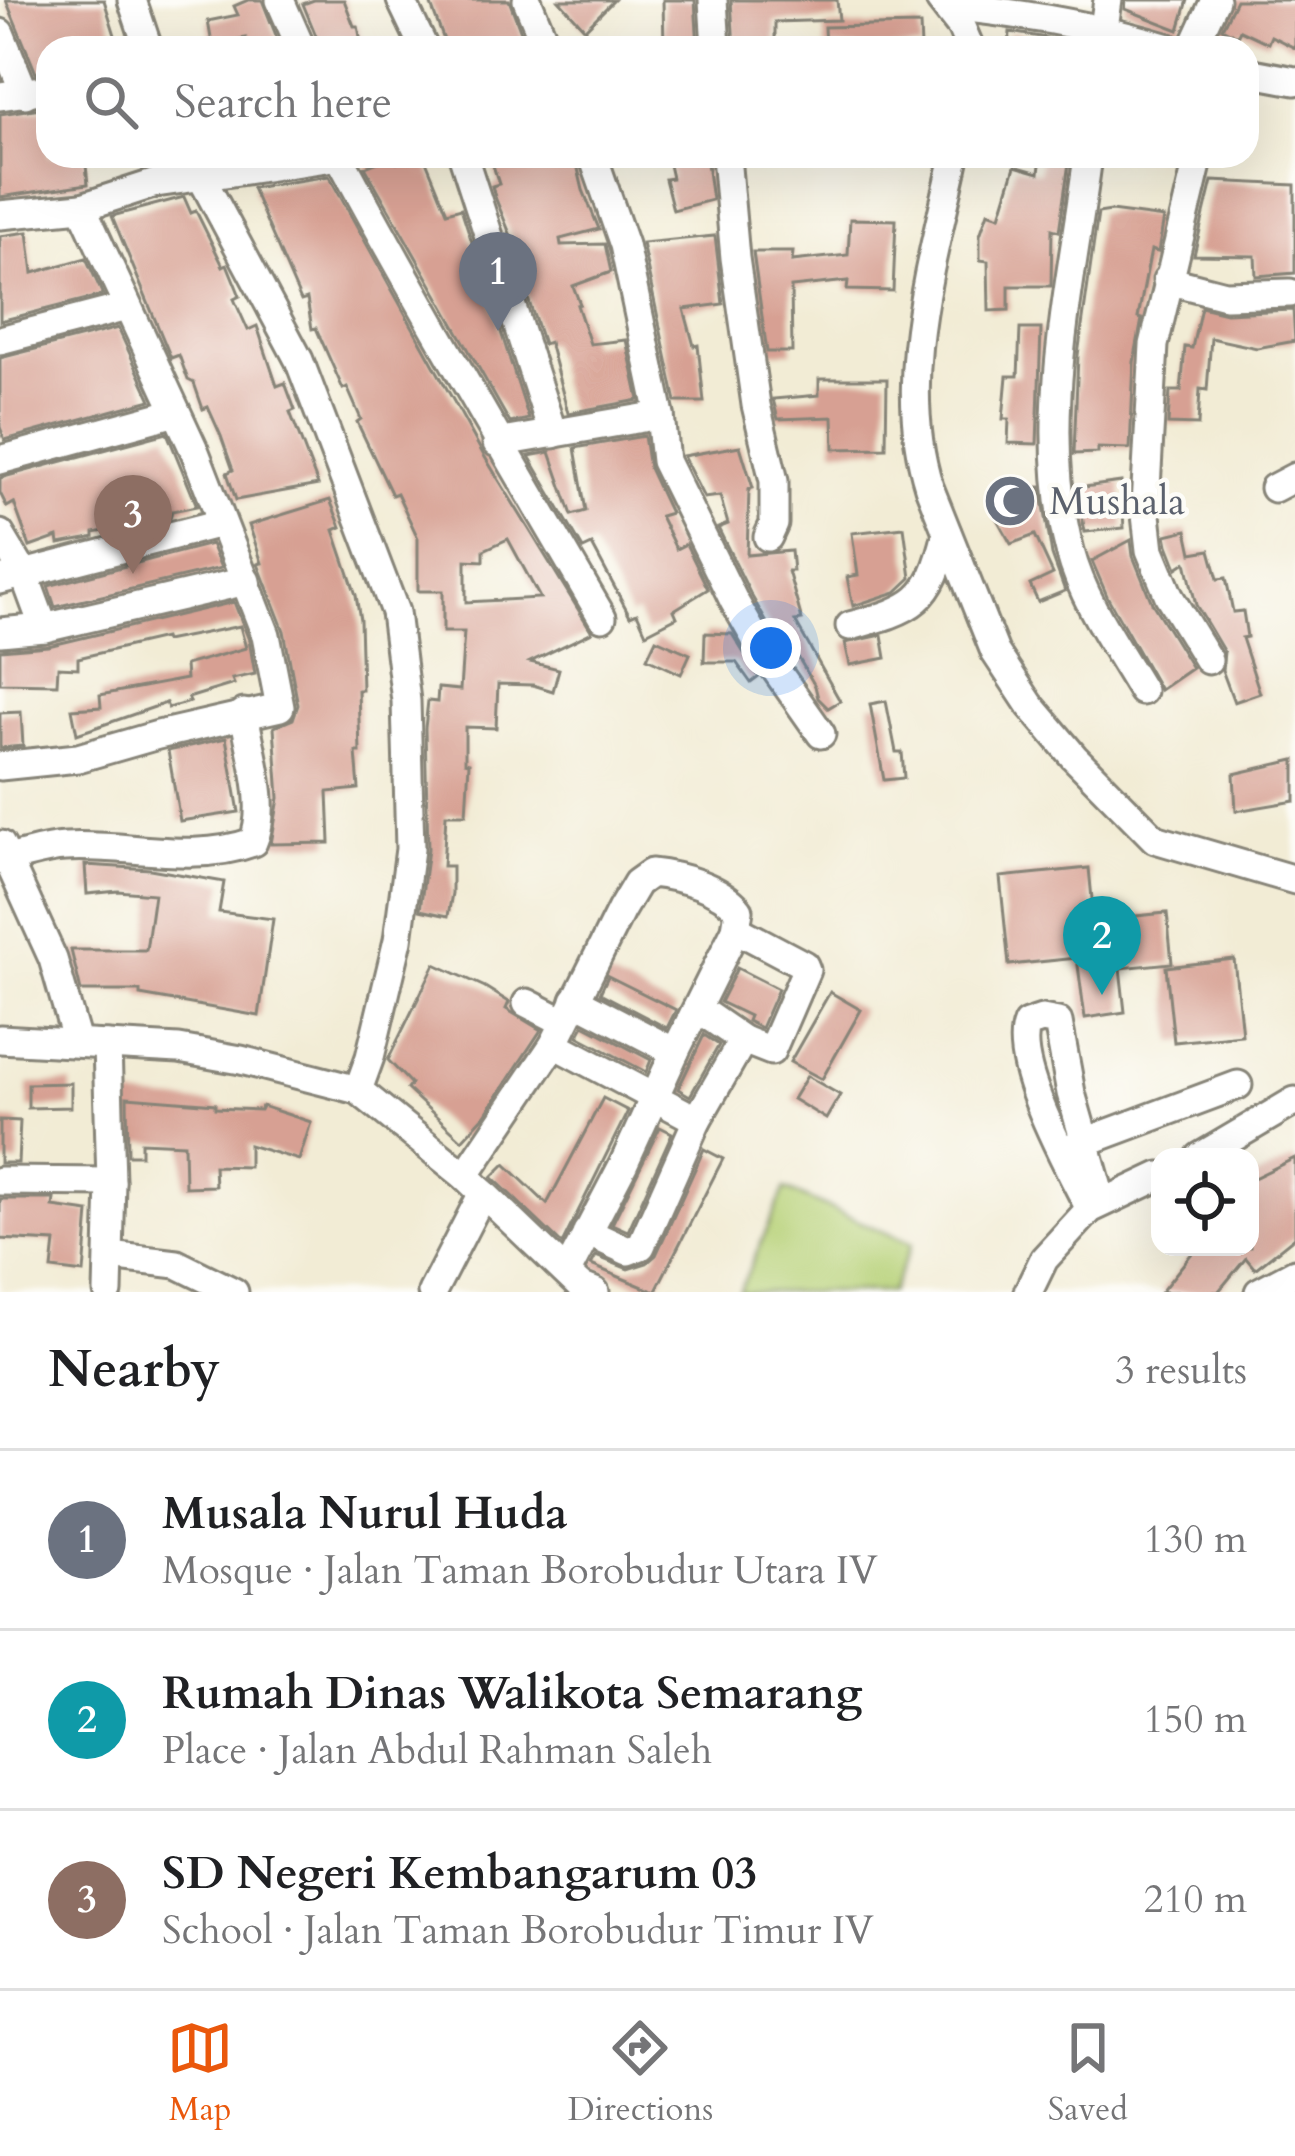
<!DOCTYPE html>
<meta charset="utf-8">
<style>
:root{--surface:#fff;--page:#f2f2f2;--text:#202124;--muted:#757577;--line:#e0e0e0;--accent:#ea580c}
body{margin:0;font-family:Cardo,serif;background:var(--page);color:var(--text)}
.controls{position:absolute;right:36px;bottom:36px;display:grid;overflow:hidden;border-radius:24px;box-shadow:0 12px 48px #0002}
.controls button{width:108px;height:108px;display:grid;place-items:center;padding:0;border:0;border-bottom:3px solid var(--line);background:var(--surface);color:var(--text);font:60px sans-serif}
.you{position:absolute;left:771px;top:648px;width:42px;height:42px;margin:-30px;border:9px solid #fff;border-radius:50%;background:#1a73e8;box-shadow:0 0 0 18px #1a73e833}
.badge{display:grid;place-items:center;width:78px;height:78px;border-radius:50%;background:var(--accent);color:#fff;font-size:39px;font-weight:700}
.pin{position:absolute;translate:-50% -99px;filter:drop-shadow(0 3px 6px #0008)}
.pin::after{content:'';position:absolute;top:63px;width:42px;height:36px;background:inherit;clip-path:polygon(0 0,100% 0,50% 100%)}
.list{margin:0;padding:0;list-style:none}
h2{display:flex;justify-content:space-between;align-items:center;height:156px;margin:0;padding:0 48px;font-size:51px}
h2 small{font-size:39px;font-weight:400;color:var(--muted)}
.list li{display:grid;grid-template-columns:78px 1fr auto;gap:36px;align-items:center;box-sizing:border-box;height:180px;padding:0 48px;border-top:3px solid var(--line)}
.list b{display:block;font-size:45px;white-space:nowrap}
.list p{margin:0;font-size:39px;white-space:nowrap;color:var(--muted)}
.list em{font-size:39px;font-style:normal;color:var(--muted)}
.icon{flex:none;width:66px;height:66px;fill:none;stroke:currentColor;stroke-width:2;stroke-linecap:round;stroke-linejoin:round}
.map{position:relative;flex:none;width:1295px;height:1292px;overflow:hidden}
.search{position:absolute;background:var(--surface);box-shadow:0 12px 48px #0002;left:36px;right:36px;top:36px;height:132px;display:flex;align-items:center;gap:30px;box-sizing:border-box;padding:0 42px;border-radius:36px;color:var(--muted);font-size:45px}
.sheet{height:696px;background:var(--surface)}
nav{display:flex;justify-content:space-around;align-items:center;box-sizing:border-box;height:168px;border-top:3px solid var(--line);background:var(--surface);font-size:33px;color:var(--muted)}
nav a{display:grid;justify-items:center;gap:6px}
nav .on{color:var(--accent)}
.map>svg:first-child{display:block}
.built{fill:#f5d2c3}
.green{fill:#b5d075;stroke:#687648;stroke-width:3}
.building{fill:#d7a093;fill-rule:evenodd}
.lines{fill:none;stroke-linecap:round;stroke-linejoin:round}
.minor-casing{stroke:#878478;stroke-width:33}
.minor{stroke:#fff;stroke-width:27}
.labels{text-anchor:middle;dominant-baseline:central;stroke-width:9;stroke-linejoin:round;paint-order:stroke}
.worship-label{font-size:39px;fill:#5b616d;stroke:#fdfcf7;text-anchor:start}
</style>
<div class="map">
<svg width="1295" height="1292" viewBox="0 0 1295 1292">
<rect width="100%" height="100%" fill="#fdfcf7"/>
<filter id="ink" filterUnits="userSpaceOnUse"><feTurbulence type="fractalNoise" baseFrequency=".00833" numOctaves="2"/><feDisplacementMap in="SourceGraphic" scale="24" xChannelSelector="R" yChannelSelector="G"/><feConvolveMatrix kernelMatrix="1 2 1 2 8 2 1 2 1" color-interpolation-filters="sRGB"/></filter>
<filter id="wash" filterUnits="userSpaceOnUse"><feTurbulence type="fractalNoise" baseFrequency=".004" numOctaves="4" result="noise"/><feDisplacementMap in="SourceGraphic" scale="48" xChannelSelector="R" yChannelSelector="G"/><feGaussianBlur stdDeviation="2.7" result="paint"/><feColorMatrix in="noise" values="0 0 0 0 0 0 0 0 0 0 0 0 0 0 0 0 0 1.4 0 .05"/><feComposite in="paint" operator="in"/></filter>
<g filter="url(#wash)">
<rect width="100%" height="100%" fill="#f2ecd5"/>
<path class="built" d="M217 531 233 571 44 619 32 578Z"/>
<path class="green" d="M785 1189 912 1244 891 1292H739Z"/>
<g id="blocks">
<g class="building">
<path d="M6 0H104L119 48H48V71L36 73Z"/>
<path d="M248 0H262L281 48H249L246 38 212 44 208 21 238 15 234 6Z"/>
<path d="M314 0H344L354 26H358L362 48H321L303 4Z"/>
<path d="M429 0H509L527 48H447Z"/>
<path d="M559 0H614L585 29Z"/>
<path d="M663 0H695L698 48H664Z"/>
<path d="M731 0H837L839 20 775 22V48H734Z"/>
<path d="M1126 0H1188L1179 30 1125 9Z"/>
<path d="M1236 0H1295V48L1271 36 1268 43 1240 30 1237 36 1222 28Z"/>
<path d="M920 25 921 48H825L824 27Z"/>
<path d="M1010 32 1083 44V48H1009Z"/>
<path d="M48 107V156H85L88 184 0 197V114Z"/>
<path d="M393 156 397 163 424 156 447 212 461 208 529 419 510 423 365 167Z"/>
<path d="M490 156H575L583 190 599 229 560 239 561 245 605 244 611 272 573 286 580 304 577 305 590 344 626 340 639 400 568 413 549 342 543 344 521 277 527 275 495 197 492 186 499 184Z"/>
<path d="M667 156H706L712 200 673 210 665 179 672 178Z"/>
<path d="M1041 156H1070L1059 231 1052 229 1051 286H1009V310L989 311 988 261 980 260V235L988 212 1000 216 1015 166 1039 173Z"/>
<path d="M329 176 483 454 592 632 530 662 559 669 553 691 533 685 498 684 496 728 465 727V762L469 763 466 814H446L443 866H452V893L448 916 420 910 428 849 425 728 428 701 437 702 438 688 460 690 464 632H443V591H418V538L397 493 392 495 357 422 361 419 347 387 343 389 316 328 312 329 307 299 301 301 252 188ZM508 539 540 598 466 602V560L484 561V550Z"/>
<path d="M1212 181 1295 185V273L1256 276 1255 256 1194 255Z"/>
<path d="M184 197 191 213 196 211 223 266 227 264 240 296 234 299 248 330 257 326 277 386 285 383 295 410 290 412 318 485 236 500 227 473 233 470 221 436 208 407 203 409 194 383 188 380 179 355 171 358 112 216Z"/>
<path d="M1111 211 1164 218 1158 252 1151 250 1138 318 1142 319 1134 362 1130 449 1098 448V453L1074 454 1078 355 1094 241 1098 213Z"/>
<path d="M850 219 896 220 893 291 847 290 848 281 791 287 792 352H767L753 252H793L792 261 848 255Z"/>
<path d="M28 232 33 273 86 258 103 295 0 321V236Z"/>
<path d="M715 236 723 304 684 309 694 346 698 345 704 402H676L642 243Z"/>
<path d="M1201 307 1226 313 1293 310 1295 341 1257 348 1211 338 1207 390 1200 389 1198 425 1168 424 1170 391H1181L1185 347 1192 348Z"/>
<path d="M118 328 151 400 5 440 0 427V358Z"/>
<path d="M1020 329H1041L1037 444 1008 443 1009 419H1003L1007 376H1018Z"/>
<path d="M819 379H887L886 448 834 449 833 417 778 419 773 399 819 395Z"/>
<path d="M167 433 197 506 172 511 170 518 94 533V537L86 539 59 544 58 537 30 547 14 503 7 507 0 493V478Z"/>
<path d="M644 436 649 468 670 513 660 516 676 549 686 544 708 589 674 610 677 617 646 633 637 613 630 616 592 545 583 549 529 456 550 452 572 515 586 511 575 448Z"/>
<path d="M740 446 753 488 749 489 747 555 791 551 793 571H788L802 620 795 621 840 701 828 708 818 698 815 686 784 633 775 637 750 593 718 528 728 524 720 496 704 498 683 456Z"/>
<path d="M1121 482 1124 528 1085 532 1077 488Z"/>
<path d="M1041 487 1052 555 1065 591 1038 602 1030 585 1053 574 1035 535 1011 544 994 514 995 489Z"/>
<path d="M330 500 341 527 334 530 356 595 360 620 362 690H358L360 752H356L359 789 328 792 330 843 271 844 279 798 274 727 293 719 298 705 284 631 258 564 262 563 249 525Z"/>
<path d="M904 527 911 578 896 592 853 606 847 577 858 575 852 533Z"/>
<path d="M1187 530 1192 553 1210 550 1218 579 1226 578 1233 612 1243 611 1247 637 1242 638 1260 693 1234 702 1222 670 1224 652 1196 605 1186 562 1177 568 1168 545 1166 535Z"/>
<path d="M1131 540 1133 556 1152 603 1192 668 1160 690 1108 598 1092 561Z"/>
<path d="M211 544 221 568 55 607 48 586Z"/>
<path d="M234 602 249 640 255 674 232 679 234 684 188 698 190 702 168 708 166 703 77 734 72 709 101 707 100 695 186 679 185 665 246 648 240 626 165 641 164 638 78 658V668L58 667 57 684 0 683V650L48 646Z"/>
<path d="M705 633 732 634 759 677 751 683 736 662H704Z"/>
<path d="M882 635 886 658 850 665 845 643Z"/>
<path d="M656 639 690 654 681 674 647 658Z"/>
<path d="M886 701 896 752H902L904 778 884 780 870 704Z"/>
<path d="M21 712 23 746 0 748V713Z"/>
<path d="M226 738 239 812 180 821 168 751Z"/>
<path d="M1295 760V801L1236 811 1234 774Z"/>
<path d="M85 865 150 869 224 882 219 912 273 919 259 1016 140 995V991H81L71 950H146L154 894 118 891 87 894Z"/>
<path d="M1089 868 1094 920 1167 913 1172 963 1120 968 1125 1012 1085 1018 1077 958 1009 965 1000 877Z"/>
<path d="M1234 959 1242 1035 1174 1042 1166 967Z"/>
<path d="M435 964 485 987 509 1002 506 1009 541 1030 485 1115 462 1140 407 1089 411 1084 388 1060Z"/>
<path d="M737 968 778 989 761 1028 747 1021 749 1016 720 1002Z"/>
<path d="M608 976 676 1010 667 1028 600 993Z"/>
<path d="M830 992 861 1010 822 1079 790 1062Z"/>
<path d="M584 1025 651 1060 646 1072 578 1036Z"/>
<path d="M704 1035 719 1045 690 1096 678 1089Z"/>
<path d="M807 1076 840 1095 826 1119 793 1099Z"/>
<path d="M71 1083V1107L28 1108V1084Z"/>
<path d="M127 1097 215 1104V1108L260 1110 262 1106 311 1122 299 1160 249 1145V1167L214 1166 215 1186 185 1187 184 1144 141 1142V1155H128Z"/>
<path d="M603 1098 628 1111 562 1244 492 1177 505 1164 547 1204Z"/>
<path d="M0 1120 20 1121 18 1163H0Z"/>
<path d="M660 1127 672 1133 628 1231 612 1224Z"/>
<path d="M704 1149 723 1159 655 1292 591 1265 596 1256 628 1269 647 1263 656 1255Z"/>
<path d="M1295 1158V1237L1255 1269 1246 1258 1218 1292H1161L1197 1247H1250V1180Z"/>
<path d="M0 1199H54L53 1207 89 1212 84 1273 52 1269 55 1242 0 1239Z"/>
</g>
</g>
</g>
<g filter="url(#ink)">
<use href="#blocks" fill-opacity="0" stroke="#878478" stroke-width="3"/>
<g class="lines">
<g class="minor-casing">
<g id="minor">
<path d="M132 0 148 48"/>
<path d="M280 0 301 48"/>
<path d="M401 0 424 48"/>
<path d="M527 0 547 48"/>
<path d="M713 0 716 48"/>
<path d="M940 0 961 27 970 48"/>
<path d="M947 6C1023 13 1096 26 1169 48"/>
<path d="M0 33 25 94"/>
<path d="M1101 48 1108 0"/>
<path d="M1193 48 1215 0"/>
<path d="M1247 72 1295 81"/>
<path d="M0 96 48 89"/>
<path d="M190 156 299 360 395 612 406 701 410 849 398 940 370 1057 358 1090"/>
<path d="M339 156C423 312 513 464 602 617"/>
<path d="M463 156 553 434"/>
<path d="M593 156 624 245 660 415 665 461 734 601 762 650 821 734"/>
<path d="M726 156 735 258 756 405 774 481V524L768 537"/>
<path d="M955 156C932 264 895 378 929 487L995 652 1030 705 1074 757 1155 839 1295 880"/>
<path d="M1088 156C1072 284 1036 423 1070 551 1083 601 1116 647 1142 691"/>
<path d="M1199 156 1154 345 1145 506 1150 550 1169 596 1208 660"/>
<path d="M0 215 82 207 156 183 341 156"/>
<path d="M1167 280 1225 295 1290 293"/>
<path d="M0 340 127 307"/>
<path d="M497 443 660 415"/>
<path d="M0 460 176 412"/>
<path d="M1274 488 1295 477"/>
<path d="M0 534 24 574 44 628"/>
<path d="M0 580 221 523"/>
<path d="M850 626C915 608 930 604 947 533"/>
<path d="M0 632 44 628 246 581"/>
<path d="M0 766 78 758 158 735 280 707 266 635 195 452 82 207"/>
<path d="M1 845 53 959 77 1042"/>
<path d="M0 860C22 857 42 848 65 847 127 843 193 864 253 842 269 806 250 751 244 713"/>
<path d="M527 1003 564 1022"/>
<path d="M698 1009 743 1040 771 1051 806 970 804 965 736 929"/>
<path d="M0 1039 179 1049 241 1060 358 1090 465 1176 580 1286 595 1292"/>
<path d="M554 1044 697 1120"/>
<path d="M107 1045 111 1182 108 1292"/>
<path d="M1069 1148 1238 1085"/>
<path d="M1200 1157 1295 1101"/>
<path d="M465 1176 554 1044 621 910 637 883 651 873C680 876 720 887 739 910L736 929 675 1052"/>
<path d="M0 1181 111 1182"/>
<path d="M1090 1209C1071 1171 1010 1063 1027 1024L1042 1019 1058 1022 1071 1093 1102 1202"/>
<path d="M587 1232 628 1251 641 1246 697 1120 743 1040"/>
<path d="M110 1256 177 1264 234 1292"/>
<path d="M567 1272 623 1165 675 1052 575 1000"/>
<path d="M432 1292 483 1193"/>
<path d="M1028 1292 1044 1259 1090 1209 1160 1176"/>
<path d="M1259 1292 1295 1273"/>
</g>
</g>
<use href="#minor" class="minor"/>
</g>
</g>
<defs>
<g id="mosque-disc" transform="scale(2.7)"><circle r="9.5" fill="#6b7280" stroke="#fdfcf7"/><path d="M3.5-4.9A6 6 0 1 0 3.5 4.9A5 5 0 1 1 3.5-4.9Z" fill="#fff"/></g>
</defs>
<g fill-rule="evenodd">
<use href="#mosque-disc" x="1010" y="501"/>
</g>
<g class="labels">
<g class="worship-label">
<text x="1049" y="501">Mushala</text>
</g>
</g>
</svg>
<div class="controls">
<button><svg class="icon" aria-label="locate" viewBox="0 0 24 24"><circle cx="12" cy="12" r="6"/><path d="M12 2v4M12 18v4M2 12h4M18 12h4"/></svg></button>
</div>
<div class="you"></div>
<div class="pin badge" style="left:498px;top:331px;background:#6b7280">1</div>
<div class="pin badge" style="left:1102px;top:995px;background:#0f9aa8">2</div>
<div class="pin badge" style="left:133px;top:574px;background:#8d6e63">3</div>
<div class="search"><svg class="icon" aria-label="search" viewBox="0 0 24 24"><circle cx="10" cy="10" r="6"/><path d="M15 15l6 6"/></svg>Search here</div>
</div>
<section class="sheet">
<h2>Nearby<small>3 results</small></h2>
<ul class="list">
<li><span class="badge" style="background:#6b7280">1</span><div><b>Musala Nurul Huda</b><p>Mosque · Jalan Taman Borobudur Utara IV</p></div><em>130 m</em></li>
<li><span class="badge" style="background:#0f9aa8">2</span><div><b>Rumah Dinas Walikota Semarang</b><p>Place · Jalan Abdul Rahman Saleh</p></div><em>150 m</em></li>
<li><span class="badge" style="background:#8d6e63">3</span><div><b>SD Negeri Kembangarum 03</b><p>School · Jalan Taman Borobudur Timur IV</p></div><em>210 m</em></li>
</ul>
</section>
<nav>
<a class="on"><svg class="icon" aria-label="map" viewBox="0 0 24 24"><path d="M3 6l6-2 6 2 6-2v14l-6 2-6-2-6 2zM9 4v14M15 6v14"/></svg>Map</a>
<a><svg class="icon" aria-label="directions" viewBox="0 0 24 24"><path d="M12 3l9 9-9 9-9-9zM9 14v-3h6M13 9l2 2-2 2"/></svg>Directions</a>
<a><svg class="icon" aria-label="saved" viewBox="0 0 24 24"><path d="M7 4h10v16l-5-4-5 4z"/></svg>Saved</a>
</nav>
